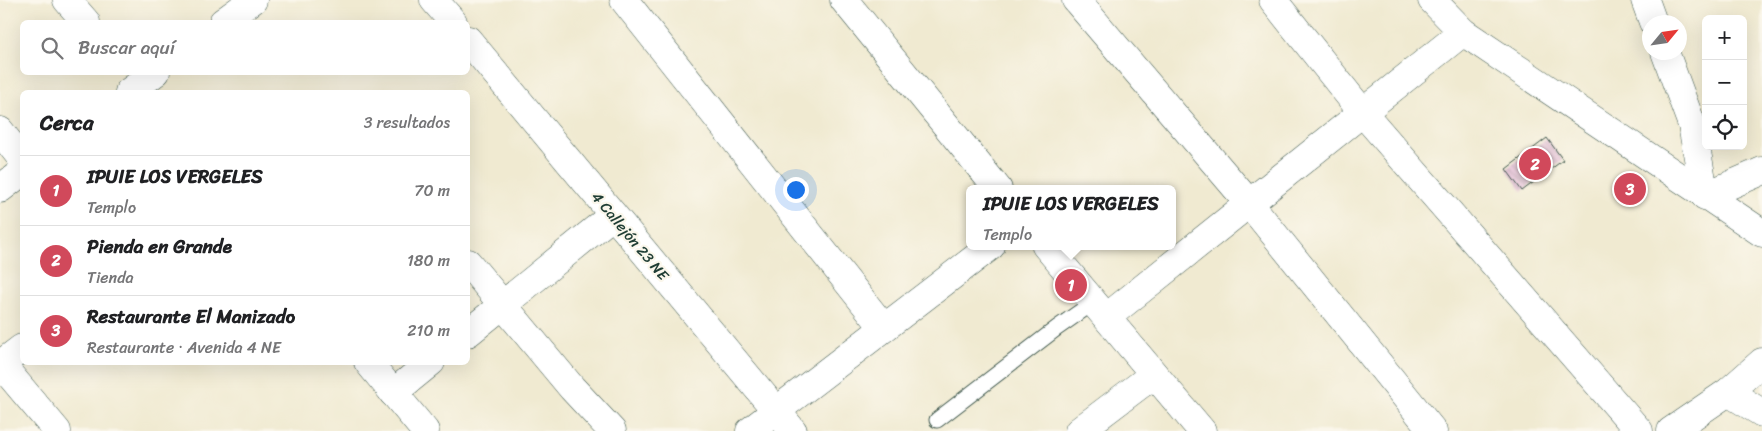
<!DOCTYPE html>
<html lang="es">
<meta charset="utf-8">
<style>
:root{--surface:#fff;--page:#f2f2f2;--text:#202124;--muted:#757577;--line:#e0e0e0;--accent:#d1495b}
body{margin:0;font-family:Sriracha,sans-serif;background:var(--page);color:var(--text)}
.controls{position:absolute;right:15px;top:15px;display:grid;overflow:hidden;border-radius:8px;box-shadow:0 5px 20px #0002}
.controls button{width:45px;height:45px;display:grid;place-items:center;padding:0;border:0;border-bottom:1px solid var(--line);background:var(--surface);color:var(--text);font:25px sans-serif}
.compass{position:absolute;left:1642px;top:15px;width:45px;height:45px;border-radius:50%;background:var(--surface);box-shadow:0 5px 20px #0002;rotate:61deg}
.you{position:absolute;left:795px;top:189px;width:18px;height:18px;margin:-12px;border:4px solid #fff;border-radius:50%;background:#1a73e8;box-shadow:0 0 0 8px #1a73e833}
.badge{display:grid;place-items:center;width:32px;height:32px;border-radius:50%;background:var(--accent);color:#fff;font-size:16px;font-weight:700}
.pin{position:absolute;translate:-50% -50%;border:2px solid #fff;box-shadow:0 1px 5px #0006}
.popup{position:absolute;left:966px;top:185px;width:210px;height:65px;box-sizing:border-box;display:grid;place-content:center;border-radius:8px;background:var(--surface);filter:drop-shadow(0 1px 4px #0005);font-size:16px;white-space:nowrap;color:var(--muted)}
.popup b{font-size:19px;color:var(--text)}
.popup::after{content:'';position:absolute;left:50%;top:100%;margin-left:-10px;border:10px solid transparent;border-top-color:var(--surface)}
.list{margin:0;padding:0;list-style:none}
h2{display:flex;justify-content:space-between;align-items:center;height:65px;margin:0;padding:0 20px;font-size:21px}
h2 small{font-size:16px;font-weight:400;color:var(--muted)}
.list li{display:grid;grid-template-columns:32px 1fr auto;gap:15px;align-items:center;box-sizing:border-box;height:70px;padding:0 20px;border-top:1px solid var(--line)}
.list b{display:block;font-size:19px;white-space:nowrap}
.list p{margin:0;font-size:16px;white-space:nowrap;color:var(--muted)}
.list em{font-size:16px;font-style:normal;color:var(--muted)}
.icon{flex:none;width:28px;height:28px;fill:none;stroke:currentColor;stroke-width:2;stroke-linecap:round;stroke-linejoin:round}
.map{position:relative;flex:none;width:1762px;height:431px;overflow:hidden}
.search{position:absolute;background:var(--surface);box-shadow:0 5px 20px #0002;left:20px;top:20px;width:450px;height:55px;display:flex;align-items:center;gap:12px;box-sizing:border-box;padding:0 18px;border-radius:8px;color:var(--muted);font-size:19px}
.panel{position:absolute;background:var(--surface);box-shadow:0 5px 20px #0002;left:20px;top:90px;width:450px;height:275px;border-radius:8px}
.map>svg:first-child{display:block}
.building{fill:url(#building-back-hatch)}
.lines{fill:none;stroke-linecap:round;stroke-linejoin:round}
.service-casing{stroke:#3e574c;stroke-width:17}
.minor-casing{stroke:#3e574c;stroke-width:29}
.tertiary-casing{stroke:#3e574c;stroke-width:29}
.service{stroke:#fff;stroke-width:15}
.minor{stroke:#fff;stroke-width:28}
.tertiary{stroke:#fff;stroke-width:28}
.labels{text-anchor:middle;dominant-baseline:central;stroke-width:4.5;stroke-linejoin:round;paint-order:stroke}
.street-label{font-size:15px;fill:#1f3d34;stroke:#fbf7ec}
</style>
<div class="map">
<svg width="1762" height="431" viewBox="0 0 1762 431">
<defs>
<pattern id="building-back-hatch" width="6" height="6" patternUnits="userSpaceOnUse" patternTransform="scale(1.25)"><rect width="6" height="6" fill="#e0b4d3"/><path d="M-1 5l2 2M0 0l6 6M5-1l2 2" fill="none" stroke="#b594ac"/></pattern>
</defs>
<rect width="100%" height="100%" fill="#fbf7ec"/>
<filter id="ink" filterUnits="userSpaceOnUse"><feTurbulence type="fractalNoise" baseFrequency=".02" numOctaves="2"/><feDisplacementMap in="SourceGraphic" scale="10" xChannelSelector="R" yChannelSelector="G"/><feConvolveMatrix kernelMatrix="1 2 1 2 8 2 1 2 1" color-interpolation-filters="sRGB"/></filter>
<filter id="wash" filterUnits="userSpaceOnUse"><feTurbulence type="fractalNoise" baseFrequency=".0096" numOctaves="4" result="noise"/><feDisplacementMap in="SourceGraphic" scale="20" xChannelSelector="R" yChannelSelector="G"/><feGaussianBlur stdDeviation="1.12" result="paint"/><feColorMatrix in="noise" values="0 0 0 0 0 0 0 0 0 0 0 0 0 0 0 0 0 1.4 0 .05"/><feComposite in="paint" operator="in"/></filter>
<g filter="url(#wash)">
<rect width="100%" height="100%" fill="#f0ead1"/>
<g id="blocks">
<path class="building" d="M1547 138 1563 160 1522 191 1506 169Z"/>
</g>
</g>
<g filter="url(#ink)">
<use href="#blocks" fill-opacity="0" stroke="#3e574c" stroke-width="1"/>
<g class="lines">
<g class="service-casing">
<path id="service" d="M937 420 1057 328 1094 302"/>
</g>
<g class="minor-casing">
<g id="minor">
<path d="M67 0 86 22"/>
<path d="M434 0 453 22"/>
<path d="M624 0 884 328"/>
<path d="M844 0 998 189"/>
<path d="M1076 0 1249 203 1433 431"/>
<path d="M1273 0 1363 113 1639 431"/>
<path d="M1645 0 1653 22"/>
<path d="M223 22 253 0"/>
<path d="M468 40 793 431"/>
<path d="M1665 52 1692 125 1705 196 1762 171"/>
<path d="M129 92 156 72"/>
<path d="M0 131 22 159"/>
<path d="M0 189 22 172"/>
<path d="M1046 246 1202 431"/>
<path d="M468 263 572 388 612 431"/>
<path d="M1107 317 1463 32"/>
<path d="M468 333 613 215"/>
<path d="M368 362 425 431"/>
<path d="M0 363 57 431"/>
<path d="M1 364 22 348"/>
<path d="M1728 392 1762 413"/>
<path d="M393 393 431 362"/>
<path d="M750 431 991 246"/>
<path d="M1079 431 1153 375"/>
<path d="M1671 431 1728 392 1762 362"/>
</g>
</g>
<g class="tertiary-casing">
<path id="tertiary" d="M1432 0 1463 32 1762 233"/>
</g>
<use href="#service" class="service"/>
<use href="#minor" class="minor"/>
<use href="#tertiary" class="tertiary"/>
</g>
</g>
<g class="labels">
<g class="street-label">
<text transform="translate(630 236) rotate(50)">4 Callejón 23 NE</text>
</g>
</g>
</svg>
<div class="controls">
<button>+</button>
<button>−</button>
<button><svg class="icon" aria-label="locate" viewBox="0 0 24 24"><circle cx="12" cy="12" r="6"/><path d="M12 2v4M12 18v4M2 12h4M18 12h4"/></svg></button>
</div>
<svg class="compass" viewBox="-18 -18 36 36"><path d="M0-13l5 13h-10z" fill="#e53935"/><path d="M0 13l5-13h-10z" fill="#757577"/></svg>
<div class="you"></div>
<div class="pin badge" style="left:1071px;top:285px">1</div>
<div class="popup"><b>IPUIE LOS VERGELES</b>Templo</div>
<div class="pin badge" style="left:1535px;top:164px">2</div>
<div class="pin badge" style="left:1630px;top:189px">3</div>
<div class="search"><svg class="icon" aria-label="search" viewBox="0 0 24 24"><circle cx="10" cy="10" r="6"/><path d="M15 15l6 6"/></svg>Buscar aquí</div>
<section class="panel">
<h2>Cerca<small>3 resultados</small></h2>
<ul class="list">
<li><span class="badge">1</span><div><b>IPUIE LOS VERGELES</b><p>Templo</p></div><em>70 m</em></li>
<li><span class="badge">2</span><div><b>Pienda en Grande</b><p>Tienda</p></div><em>180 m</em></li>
<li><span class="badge">3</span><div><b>Restaurante El Manizado</b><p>Restaurante · Avenida 4 NE</p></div><em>210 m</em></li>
</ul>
</section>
</div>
